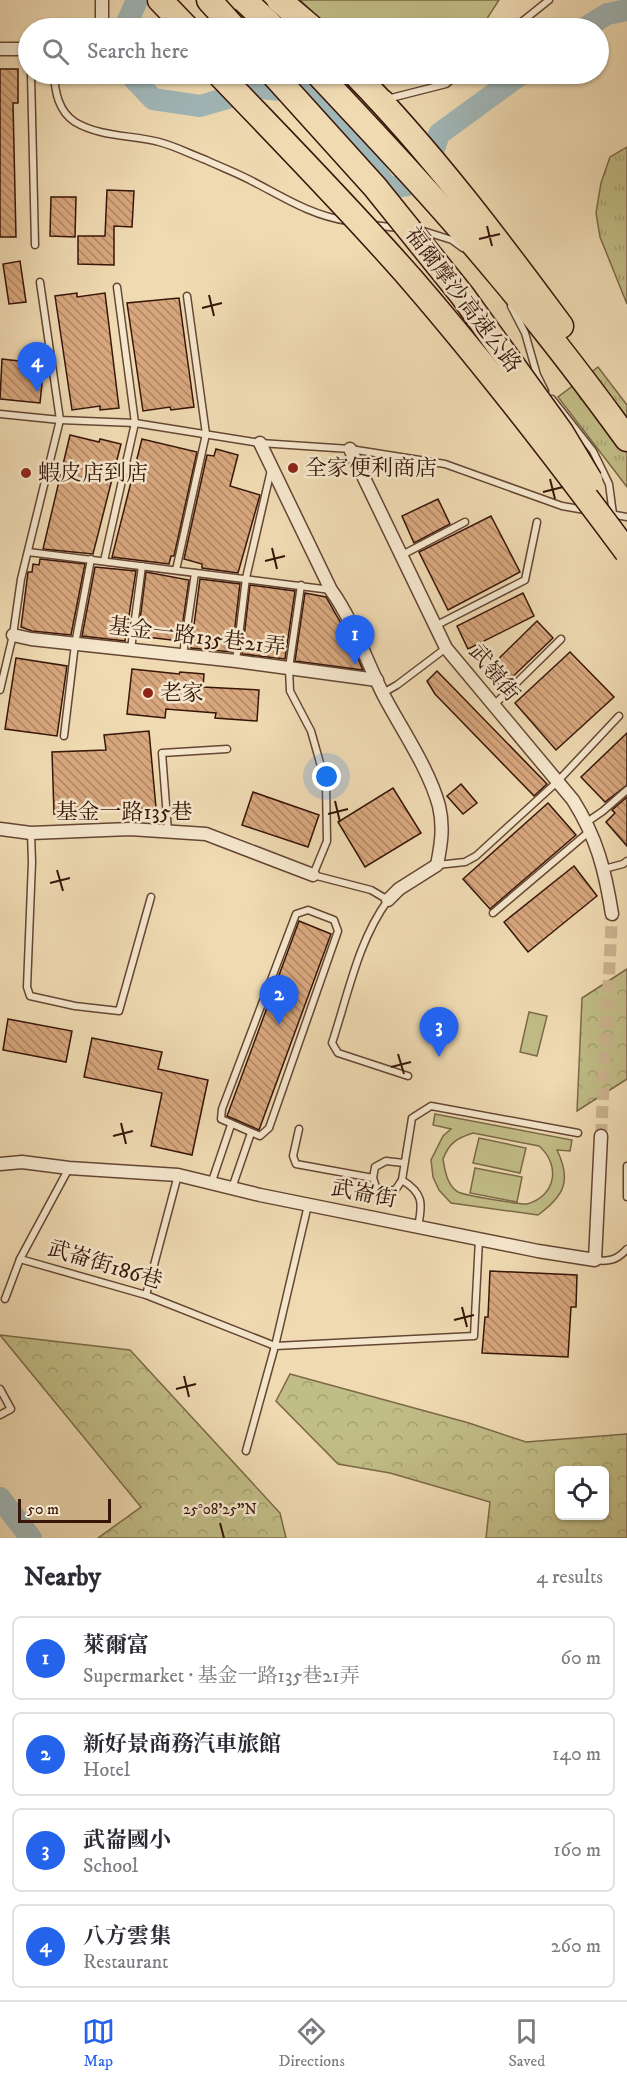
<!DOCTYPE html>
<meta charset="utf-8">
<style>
:root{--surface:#fff;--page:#f7f7f7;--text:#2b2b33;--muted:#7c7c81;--line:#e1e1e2;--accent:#2563eb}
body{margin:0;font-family:"IM FELL DW Pica","Noto Serif TC",serif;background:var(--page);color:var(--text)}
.controls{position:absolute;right:18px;bottom:18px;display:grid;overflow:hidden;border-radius:9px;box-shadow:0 2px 4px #0004}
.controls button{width:54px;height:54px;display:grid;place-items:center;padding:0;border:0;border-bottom:2px solid var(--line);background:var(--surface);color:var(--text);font:30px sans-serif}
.scale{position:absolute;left:18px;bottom:15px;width:93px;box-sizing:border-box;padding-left:6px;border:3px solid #371509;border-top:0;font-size:16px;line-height:21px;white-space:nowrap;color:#371509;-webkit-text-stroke:4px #f5e7cd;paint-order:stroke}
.you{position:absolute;left:327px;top:777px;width:21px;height:21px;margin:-15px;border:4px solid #fff;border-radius:50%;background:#1a73e8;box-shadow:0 0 0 9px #1a73e833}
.badge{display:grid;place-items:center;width:39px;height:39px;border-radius:50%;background:var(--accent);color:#fff;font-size:20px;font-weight:700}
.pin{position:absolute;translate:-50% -50px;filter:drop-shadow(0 2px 3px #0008)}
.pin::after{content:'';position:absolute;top:32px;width:21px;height:18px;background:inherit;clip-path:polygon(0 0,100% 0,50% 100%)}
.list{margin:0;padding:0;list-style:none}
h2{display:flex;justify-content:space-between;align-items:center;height:78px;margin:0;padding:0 24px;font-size:26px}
h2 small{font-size:20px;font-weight:400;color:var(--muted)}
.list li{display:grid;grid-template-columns:39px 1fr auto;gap:18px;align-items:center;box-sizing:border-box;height:84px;margin:0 12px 12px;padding:0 12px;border:2px solid var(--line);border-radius:9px}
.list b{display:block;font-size:22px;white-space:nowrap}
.list p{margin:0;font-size:20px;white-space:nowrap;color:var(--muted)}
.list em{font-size:20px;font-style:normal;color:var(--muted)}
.icon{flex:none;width:33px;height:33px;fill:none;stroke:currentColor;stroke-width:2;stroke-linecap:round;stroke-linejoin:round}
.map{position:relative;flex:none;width:627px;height:1538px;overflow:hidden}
.search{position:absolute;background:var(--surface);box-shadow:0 2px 4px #0004;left:18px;right:18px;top:18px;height:66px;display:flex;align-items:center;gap:15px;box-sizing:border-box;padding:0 21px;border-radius:33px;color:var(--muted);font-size:22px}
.sheet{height:462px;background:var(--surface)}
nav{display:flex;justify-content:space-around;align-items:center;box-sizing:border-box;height:84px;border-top:2px solid var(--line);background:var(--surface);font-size:16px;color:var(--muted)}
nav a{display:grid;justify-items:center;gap:3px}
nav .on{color:var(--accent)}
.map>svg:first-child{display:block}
.grass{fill:url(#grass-tufts);stroke:#7c6948;stroke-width:1.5}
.forest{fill:url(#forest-crowns);stroke:#7c6948;stroke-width:1.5;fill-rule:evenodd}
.pitch{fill:#c1bd87;stroke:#7c6948;stroke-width:1.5;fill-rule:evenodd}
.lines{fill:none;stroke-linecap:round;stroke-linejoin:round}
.river{stroke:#a0b7b8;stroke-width:22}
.building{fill:url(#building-back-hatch);stroke:#371509;stroke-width:1.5}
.minor-tunnel{stroke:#cab390;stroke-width:12;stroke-dasharray:12 6;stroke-linecap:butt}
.service-casing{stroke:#654633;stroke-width:9}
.minor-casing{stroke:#654633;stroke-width:15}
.motorway-casing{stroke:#371509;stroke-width:27}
.service{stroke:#f5e7cd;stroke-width:6}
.minor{stroke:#f5e7cd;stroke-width:12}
.motorway{stroke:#efdab2;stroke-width:24}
.motorway-bridge-casing{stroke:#371509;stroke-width:27;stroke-linecap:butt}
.motorway-bridge{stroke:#efdab2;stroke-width:24}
.ticks{fill:none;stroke:#371509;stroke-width:2}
.poi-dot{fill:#8f2418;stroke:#f5e7cd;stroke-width:2}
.labels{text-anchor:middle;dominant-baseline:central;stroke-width:5;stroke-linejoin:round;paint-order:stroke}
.street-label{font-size:22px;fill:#371509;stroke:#f5e7cd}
.poi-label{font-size:22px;fill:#371509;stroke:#f5e7cd;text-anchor:start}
.ticks-label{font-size:15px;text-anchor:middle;fill:#371509;stroke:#f5e7cd;stroke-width:5;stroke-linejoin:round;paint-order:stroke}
</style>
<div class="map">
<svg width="627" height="1538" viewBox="0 0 627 1538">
<defs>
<pattern id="grass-tufts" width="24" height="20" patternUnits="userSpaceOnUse" patternTransform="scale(1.5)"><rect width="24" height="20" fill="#c1bd87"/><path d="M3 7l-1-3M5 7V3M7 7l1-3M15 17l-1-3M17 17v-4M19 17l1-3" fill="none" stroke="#a6a273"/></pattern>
<pattern id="forest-crowns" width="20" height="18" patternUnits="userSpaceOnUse" patternTransform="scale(1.5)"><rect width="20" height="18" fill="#c1bd87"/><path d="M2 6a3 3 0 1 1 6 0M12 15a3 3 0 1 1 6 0" fill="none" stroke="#a6a273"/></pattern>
<pattern id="building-back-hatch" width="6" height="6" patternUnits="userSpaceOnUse" patternTransform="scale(1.5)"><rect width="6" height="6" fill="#d8a77e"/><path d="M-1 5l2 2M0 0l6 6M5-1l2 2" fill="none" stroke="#b08765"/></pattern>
</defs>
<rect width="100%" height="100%" fill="#efdab2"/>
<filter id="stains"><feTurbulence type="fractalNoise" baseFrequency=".00333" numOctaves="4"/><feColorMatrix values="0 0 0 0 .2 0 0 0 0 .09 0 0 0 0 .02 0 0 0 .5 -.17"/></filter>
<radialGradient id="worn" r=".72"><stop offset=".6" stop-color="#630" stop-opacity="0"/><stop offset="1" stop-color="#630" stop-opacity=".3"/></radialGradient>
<g class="grass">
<path d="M627 147V304L600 237 596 213 601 183 610 157Z"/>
<path d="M598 367 627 405V487L558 397Z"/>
</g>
<g class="forest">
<path d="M627 969V1079L577 1111 582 998Z"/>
<path d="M0 1335 130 1350 280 1513 286 1538H98L141 1507Z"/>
<path d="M290 1374 469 1423 526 1442 627 1434V1538H486L490 1502 390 1473 338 1464 276 1401ZM604 1470V1516H560V1470Z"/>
</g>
<g class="pitch">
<path d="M300 0H499L481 28H329Z"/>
<path d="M374 74H423L383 83Z"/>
<path d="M529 1012 547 1016 537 1056 520 1052Z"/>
<path d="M435 1114 572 1140 570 1151 557 1150C572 1181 564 1196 538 1215L451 1203 439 1190 433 1177 431 1160 443 1136 451 1129 433 1125ZM473 1133 539 1146C561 1165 556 1196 527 1204 522 1205 463 1195 458 1192 447 1185 445 1171 443 1159 449 1143 457 1138 473 1133Z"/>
<path d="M479 1138 526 1148 520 1173 473 1163Z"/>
<path d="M475 1168 522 1177 517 1202 470 1193Z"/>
</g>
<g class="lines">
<g class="river">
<path d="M128 28 127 23 137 0"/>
<path d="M585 28 607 14 627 10"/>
<path d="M133 74 134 79 153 99 200 106 262 88 305 93 360 150 388 188 408 185 432 155 439 134 521 74"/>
<path d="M0 1498 31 1538"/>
</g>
</g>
<g class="building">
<path d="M0 69H18V103H13L16 237H0Z"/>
<path d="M107 190 134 191 132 227 114 226V265L78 264V236H105Z"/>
<path d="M51 197H76L75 237 50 236Z"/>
<path d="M20 261 26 302 9 304 3 264Z"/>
<path d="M77 293V297L105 293 119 408 100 410V406L72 410 55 296Z"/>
<path d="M179 298 194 407 171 410 170 407 143 411 127 303Z"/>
<path d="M2 359 44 364 40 403 0 399Z"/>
<path d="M70 435 99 442 100 439 121 444 93 554 43 549Z"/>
<path d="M142 439 197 452 174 556H171L169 564 112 557Z"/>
<path d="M216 449 238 455 230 486 260 495 238 573 202 568V564L184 559 207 455 214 456Z"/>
<path d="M438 499 450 524 414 543 402 516Z"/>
<path d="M491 516 520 572 448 610 419 552Z"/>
<path d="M40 559 85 564 71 635 32 631 21 627 28 572H32L33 564 39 565Z"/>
<path d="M95 567 136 571 125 641 82 636Z"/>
<path d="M146 572 189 580 180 641 138 636Z"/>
<path d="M200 579 240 584 232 652 191 648Z"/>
<path d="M250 585 295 591 285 659 242 654Z"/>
<path d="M305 593 326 597 343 627 342 637 349 639 363 670 295 661Z"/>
<path d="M523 593 534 616 468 649 457 626Z"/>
<path d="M537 621 553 638 502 687 486 671Z"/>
<path d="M570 652 614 697 556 750 515 703Z"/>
<path d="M16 658 67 666 57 736 5 729Z"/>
<path d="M132 669 179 674 180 672 204 674 203 687 259 690 257 721 215 718 216 713 166 709 165 718 127 714Z"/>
<path d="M437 671 547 784 534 796 435 694 427 681Z"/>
<path d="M149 731 156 808 54 814 52 752 106 750 104 735Z"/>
<path d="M627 733V785L605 802 581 777Z"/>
<path d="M461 784 477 803 463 814 447 796Z"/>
<path d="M393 788 421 833 365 867 338 822Z"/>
<path d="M253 792 319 815 308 847 242 825Z"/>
<path d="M627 797V846L606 822 615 813 612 810Z"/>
<path d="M548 803 576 835 490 909 463 879Z"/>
<path d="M574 866 597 896 528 952 504 922Z"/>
<path d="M299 921 331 934 259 1130 227 1116Z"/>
<path d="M8 1019 72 1031 66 1062 3 1050Z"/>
<path d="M92 1038 162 1052 158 1069 208 1080 192 1155 151 1146 162 1093 84 1077Z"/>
<path d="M490 1271 577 1275 576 1307H571L568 1357 482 1353 485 1317H488Z"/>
</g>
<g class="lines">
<path class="minor-tunnel" d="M601 1136 612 914"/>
<g class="service-casing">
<g id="service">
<path d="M514 28 549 0"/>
<path d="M31 74 35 245"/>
<path d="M54 74C55 91 58 111 75 122 100 137 132 135 159 142 175 146 190 154 206 160 221 167 237 173 252 181 283 197 312 216 348 221"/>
<path d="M388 95 391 98 446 84 458 74"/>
<path d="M373 225 398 228"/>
<path d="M420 230 452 240 463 248"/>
<path d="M511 306 525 333 537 375 545 391"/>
<path d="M552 399 593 451 609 484 613 514"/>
<path d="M0 414 60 420 135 423 260 443 350 449 445 464 562 506 585 510"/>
<path d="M610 514 627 517"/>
<path d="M28 552 331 590"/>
<path d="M402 555 465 522"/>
<path d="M104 561 135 423 117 287"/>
<path d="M176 570 206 434 187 296"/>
<path d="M301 585 289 668 290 691 311 731 326 784 327 841 313 875 371 890 388 900C358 941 348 995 332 1043L338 1053 408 1076"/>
<path d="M437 625 525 580 537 522"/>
<path d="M131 649 142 566"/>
<path d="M183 655 195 573"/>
<path d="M236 661 246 578 271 470"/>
<path d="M0 690 13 635 21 579 60 420 40 282"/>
<path d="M383 693 397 685 446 648"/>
<path d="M494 705 561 639"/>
<path d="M64 736 75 644 91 559"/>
<path d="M587 822 603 811 627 790"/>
<path d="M168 831 162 753 227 749"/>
<path d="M31 833 32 862 27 987 30 996 75 1006 119 1011 151 897"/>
<path d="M437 865 465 862 476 856 557 782 619 716"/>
<path d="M604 869 623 864 627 861"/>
<path d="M308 910 334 920 338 931 269 1128 260 1136 221 1119 222 1109 296 914Z"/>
<path d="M493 913 591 830"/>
<path d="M299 1129 293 1156 296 1164 373 1178"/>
<path d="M627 1166V1197"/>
<path d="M69 1168 20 1259 146 1295 275 1346 474 1336 479 1239"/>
<path d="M402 1180 396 1189 388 1192 376 1187 373 1178 375 1167 386 1161 404 1163"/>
<path d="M211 1184 231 1125"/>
<path d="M232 1188 251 1133"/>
<path d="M418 1226C423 1203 423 1193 402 1180L412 1118 431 1106 578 1133"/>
<path d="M595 1260C609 1262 617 1260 627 1249"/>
<path d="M146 1295 178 1175"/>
<path d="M5 1299 20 1259"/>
<path d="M0 1389 11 1409 0 1415"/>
<path d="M246 1451 275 1346 308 1205"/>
</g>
</g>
<g class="minor-casing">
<g id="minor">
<path d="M102 28V0"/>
<path d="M0 49H28"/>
<path d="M260 443 331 590C354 622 366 661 384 696 402 730 429 769 439 806 444 827 441 845 437 865L399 889 388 900"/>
<path d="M350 449 446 648 573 800C597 838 605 870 612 914"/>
<path d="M13 635 31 639 236 661 377 680"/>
<path d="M0 829 31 833 130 829 206 834 313 875"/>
<path d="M0 1164 22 1162 69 1168 178 1175 260 1195 538 1251 595 1260 601 1136"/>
</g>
</g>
<g class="motorway-casing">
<g id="motorway">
<path d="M160 0 187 28"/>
<path d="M209 0 234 28"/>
<path d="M318 74C380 140 443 207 501 277 545 329 587 384 627 439"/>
<path d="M355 74C431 152 496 238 561 326"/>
</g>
</g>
<use href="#service" class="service"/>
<use href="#minor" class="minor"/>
<use href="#motorway" class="motorway"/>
<g class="motorway-bridge-casing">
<g id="motorway-bridge">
<path d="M244 0 274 28"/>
<path d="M279 0 312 28"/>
<path d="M219 74C284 142 350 209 412 280 488 368 558 459 627 552"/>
<path d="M273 74 375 187 462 295 561 432 590 480"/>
</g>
</g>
<use href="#motorway-bridge" class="motorway-bridge"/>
</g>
<path class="ticks" d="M487 226 492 246M479 239 500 234M209 295 214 316M202 308 222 303M550 479 555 499M543 492 563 487M272 548 277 569M265 561 285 556M335 801 340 822M328 814 348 809M57 870 63 891M50 883 70 878M398 1054 404 1074M391 1067 411 1062M121 1123 126 1144M113 1136 133 1131M462 1307 467 1327M454 1320 474 1315M184 1376 189 1397M176 1389 196 1384M220 1523 224 1538"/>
<g class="poi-dot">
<circle cx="293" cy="468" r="6"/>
<circle cx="26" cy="473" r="6"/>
<circle cx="148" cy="693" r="6"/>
</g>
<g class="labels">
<g class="street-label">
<text transform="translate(463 300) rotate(53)">福爾摩沙高速公路</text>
<text transform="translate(197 637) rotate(7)">基金一路135巷21弄</text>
<text transform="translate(494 673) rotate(51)">武嶺街</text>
<text x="124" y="812">基金一路135巷</text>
<text transform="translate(364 1194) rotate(11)">武崙街</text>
<text transform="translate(105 1265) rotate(17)">武崙街186巷</text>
</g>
<g class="poi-label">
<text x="305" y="468">全家便利商店</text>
<text x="38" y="473">蝦皮店到店</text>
<text x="160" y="693">老家</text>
</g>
</g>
<g class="ticks-label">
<text x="220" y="1514">25°08'25"N</text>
</g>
<rect width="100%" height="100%" filter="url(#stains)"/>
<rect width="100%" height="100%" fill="url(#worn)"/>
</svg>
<div class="controls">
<button><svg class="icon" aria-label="locate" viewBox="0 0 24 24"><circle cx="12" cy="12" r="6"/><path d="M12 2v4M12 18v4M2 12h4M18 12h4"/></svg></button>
</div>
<div class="scale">50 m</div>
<div class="you"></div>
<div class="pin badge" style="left:355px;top:665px">1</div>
<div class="pin badge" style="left:279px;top:1025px">2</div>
<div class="pin badge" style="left:439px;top:1057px">3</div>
<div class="pin badge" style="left:37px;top:392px">4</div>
<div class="search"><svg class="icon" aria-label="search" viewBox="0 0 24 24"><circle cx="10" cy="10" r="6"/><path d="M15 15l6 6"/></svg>Search here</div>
</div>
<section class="sheet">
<h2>Nearby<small>4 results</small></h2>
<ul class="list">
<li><span class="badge">1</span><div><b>萊爾富</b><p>Supermarket · 基金一路135巷21弄</p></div><em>60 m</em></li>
<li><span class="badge">2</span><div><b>新好景商務汽車旅館</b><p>Hotel</p></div><em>140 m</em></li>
<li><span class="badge">3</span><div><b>武崙國小</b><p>School</p></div><em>160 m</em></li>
<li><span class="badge">4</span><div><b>八方雲集</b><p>Restaurant</p></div><em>260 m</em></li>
</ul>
</section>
<nav>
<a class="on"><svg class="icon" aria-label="map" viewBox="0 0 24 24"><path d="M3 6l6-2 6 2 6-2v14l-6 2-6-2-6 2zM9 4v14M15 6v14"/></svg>Map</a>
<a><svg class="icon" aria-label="directions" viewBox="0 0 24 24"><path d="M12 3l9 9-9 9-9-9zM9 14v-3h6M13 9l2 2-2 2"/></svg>Directions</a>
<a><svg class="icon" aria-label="saved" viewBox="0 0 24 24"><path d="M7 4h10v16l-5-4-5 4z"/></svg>Saved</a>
</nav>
